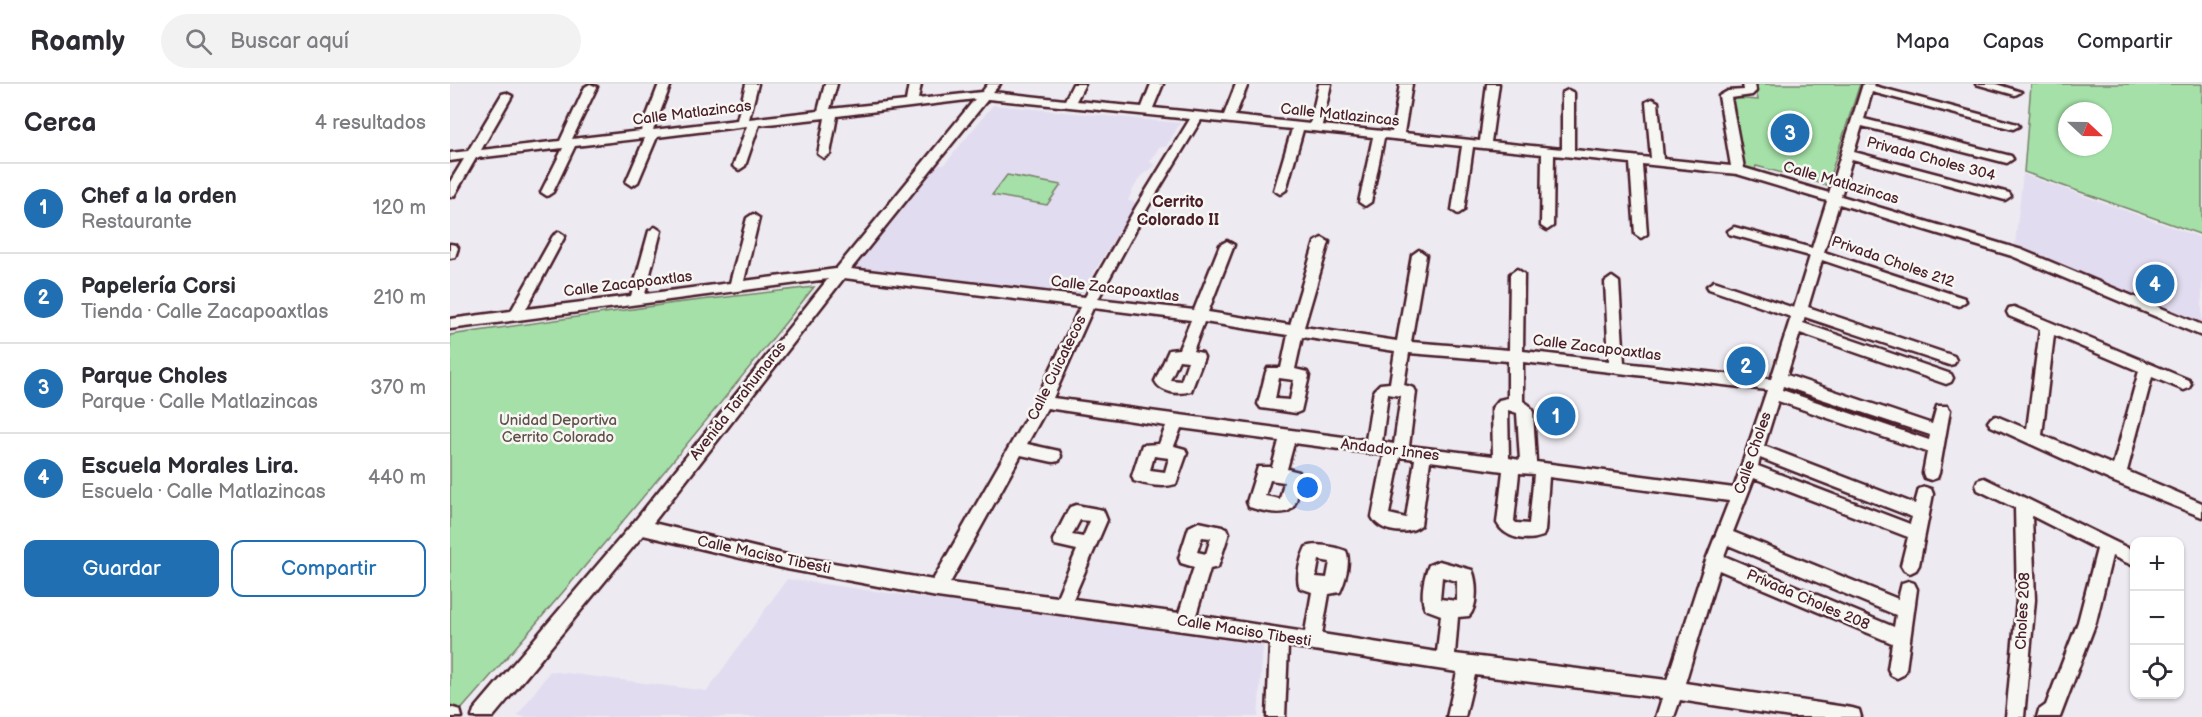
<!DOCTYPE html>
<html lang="es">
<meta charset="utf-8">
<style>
:root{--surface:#fff;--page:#f2f2f3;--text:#2b2b33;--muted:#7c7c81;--line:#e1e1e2;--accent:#1f6fb2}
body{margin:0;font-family:"Balsamiq Sans",sans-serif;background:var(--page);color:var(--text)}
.controls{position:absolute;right:18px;bottom:18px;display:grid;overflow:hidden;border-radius:12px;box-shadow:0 2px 4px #0004}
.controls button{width:54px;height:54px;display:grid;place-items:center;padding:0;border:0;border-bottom:2px solid var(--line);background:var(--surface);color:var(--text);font:30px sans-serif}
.compass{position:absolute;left:1608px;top:18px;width:54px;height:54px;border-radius:50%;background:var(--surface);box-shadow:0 2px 4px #0004;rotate:112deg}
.you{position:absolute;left:858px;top:404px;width:21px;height:21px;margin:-15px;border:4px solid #fff;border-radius:50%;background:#1a73e8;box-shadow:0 0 0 9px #1a73e833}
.badge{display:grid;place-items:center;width:39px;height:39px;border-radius:50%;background:var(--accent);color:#fff;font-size:20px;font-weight:700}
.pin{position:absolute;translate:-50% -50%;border:3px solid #fff;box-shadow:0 2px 6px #0006}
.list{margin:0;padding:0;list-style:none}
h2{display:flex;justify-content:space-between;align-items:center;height:78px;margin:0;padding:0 24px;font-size:26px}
h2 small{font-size:20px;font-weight:400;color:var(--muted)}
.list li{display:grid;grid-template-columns:39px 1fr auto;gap:18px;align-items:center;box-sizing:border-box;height:90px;padding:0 24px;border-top:2px solid var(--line)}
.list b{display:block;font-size:22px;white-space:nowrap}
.list p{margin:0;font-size:20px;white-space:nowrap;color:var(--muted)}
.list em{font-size:20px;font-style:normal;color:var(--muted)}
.actions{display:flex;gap:12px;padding:18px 24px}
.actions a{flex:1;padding:14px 0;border:2px solid var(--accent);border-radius:12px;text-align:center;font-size:21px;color:var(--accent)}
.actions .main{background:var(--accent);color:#fff}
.icon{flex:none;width:33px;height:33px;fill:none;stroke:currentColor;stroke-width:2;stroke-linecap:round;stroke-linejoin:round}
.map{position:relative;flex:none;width:1752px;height:633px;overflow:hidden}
header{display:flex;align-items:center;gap:36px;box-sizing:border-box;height:84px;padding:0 30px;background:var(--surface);border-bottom:2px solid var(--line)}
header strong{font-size:28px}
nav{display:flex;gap:33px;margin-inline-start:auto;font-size:21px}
.search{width:420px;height:54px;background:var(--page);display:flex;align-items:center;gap:15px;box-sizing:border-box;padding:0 21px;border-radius:33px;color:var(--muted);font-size:22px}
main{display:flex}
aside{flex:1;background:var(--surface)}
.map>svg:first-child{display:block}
.built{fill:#e2dcf0}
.green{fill:#a4e0a7;stroke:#778069;stroke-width:1.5;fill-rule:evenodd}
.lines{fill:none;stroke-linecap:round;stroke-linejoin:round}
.minor-casing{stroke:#4a1f2b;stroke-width:5}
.minor{fill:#f6f6f2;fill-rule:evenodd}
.labels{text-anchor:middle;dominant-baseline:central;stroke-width:5;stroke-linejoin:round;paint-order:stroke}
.street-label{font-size:15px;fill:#4a1f2b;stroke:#f6f6f2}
.park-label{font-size:15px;fill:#604f4a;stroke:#f6f6f2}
.neighbourhood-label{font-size:16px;font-weight:bold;fill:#4a1f2b;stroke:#f6f6f2}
</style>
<header>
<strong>Roamly</strong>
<div class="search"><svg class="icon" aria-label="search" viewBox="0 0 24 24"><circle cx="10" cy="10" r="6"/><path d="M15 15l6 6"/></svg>Buscar aquí</div>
<nav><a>Mapa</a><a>Capas</a><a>Compartir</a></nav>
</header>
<main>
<aside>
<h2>Cerca<small>4 resultados</small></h2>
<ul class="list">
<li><span class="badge">1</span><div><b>Chef a la orden</b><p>Restaurante</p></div><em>120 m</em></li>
<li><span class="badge">2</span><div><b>Papelería Corsi</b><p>Tienda · Calle Zacapoaxtlas</p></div><em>210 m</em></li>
<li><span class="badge">3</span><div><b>Parque Choles</b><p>Parque · Calle Matlazincas</p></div><em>370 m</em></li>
<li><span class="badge">4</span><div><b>Escuela Morales Lira.</b><p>Escuela · Calle Matlazincas</p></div><em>440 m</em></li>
</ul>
<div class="actions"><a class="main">Guardar</a><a>Compartir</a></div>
</aside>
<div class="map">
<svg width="1752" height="633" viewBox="0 0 1752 633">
<rect width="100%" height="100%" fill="#edeaf1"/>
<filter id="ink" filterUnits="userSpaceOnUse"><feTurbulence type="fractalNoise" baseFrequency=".0167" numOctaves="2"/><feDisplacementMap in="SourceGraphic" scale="12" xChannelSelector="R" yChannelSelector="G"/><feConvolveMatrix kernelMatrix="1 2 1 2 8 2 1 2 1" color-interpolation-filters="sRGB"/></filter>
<g filter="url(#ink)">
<g class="built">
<path d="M543 21 730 39 716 63H709L700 78 705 81 692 91 682 107 678 117 687 118 630 211 403 183 486 80 494 81Z"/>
<path d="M1573 90 1752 154V240L1565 160Z"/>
<path d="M337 495 813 561 808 633H74L68 631 100 587 257 607Z"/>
</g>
<g class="green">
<path d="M1305 0H1410L1377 101 1306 82 1305 86 1292 85 1281 14 1308 16Z"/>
<path d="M1581 0H1752V151L1574 88ZM1617 27H1653V63H1617Z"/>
<path d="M557 91 611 101 597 121 542 111Z"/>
<path d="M364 203C249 347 131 490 9 628L0 625V251L225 219Z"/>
</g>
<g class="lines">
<g class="minor-casing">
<g id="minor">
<path d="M140 0 147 3 122 55 191 47 209 0H221L203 46 287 36 296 0H308L299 35 368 27 375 0H387L380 25 456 17 459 0H471L468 15 532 8 538 0H550L543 8 615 16 623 0H635L626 17 692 23 701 0H713L703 24 774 31 786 0H798L785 32 860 40 869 0H881L872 41 942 48 950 0H962L954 49 1030 57 1037 0H1049L1041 58 1112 65V9L1118 6 1124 9V66L1201 74 1196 18 1202 15 1208 18 1213 75 1281 82 1269 12 1278 7 1294 6 1293 0H1305L1306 7 1302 11 1281 14 1294 84 1379 109 1413 0H1425L1424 2 1567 40 1569 42 1563 45 1422 8 1414 35 1561 72 1563 75 1557 79 1412 42 1404 68 1559 109 1561 112 1555 116 1402 75 1391 112 1572 166 1752 241V252L1562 172 1389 120 1374 168 1514 214 1516 217 1509 222 1372 176 1358 223 1504 272 1506 276 1504 280 1499 281 1355 233 1353 239 1501 290 1503 294 1501 298 1496 300 1350 249 1337 291 1482 340 1487 322H1497L1500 326 1489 389 1487 394 1481 396 1475 394 1473 389 1477 368 1328 317 1314 362 1465 420 1469 405 1475 403 1481 405 1483 410 1469 481 1466 486 1460 489 1454 486 1451 481 1458 453 1304 394 1283 448 1448 515 1452 499 1458 497 1464 499 1467 505 1456 585 1453 591 1447 594 1441 591 1438 585 1442 559 1269 486 1235 599 1402 624 1409 626 1411 633H1341L1230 616 1224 633H1206L1212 614 1025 591 1015 633H997L1007 588 838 562 835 633H817L820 559 487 513 337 485 193 451 43 633H22L24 626 184 438 378 195 0 245V235L61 227 103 152 109 148 115 152 76 225 181 212 199 147 205 143 211 147 195 210 280 199 297 134 303 130 309 134 294 197 386 185 525 15 387 32 380 70 374 74 368 70 375 34 309 41 295 82 289 86 283 82 297 42 207 53 188 98 182 102 176 98 195 54 125 62 103 108 97 112 91 108 113 64 26 74 4 112 0 113V98L14 75 0 77V69L18 67 52 10 56 9 62 12 31 66 110 57 135 3ZM538 15 740 35 686 123 635 213 401 185ZM751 36 842 45 824 106 830 110 836 106 853 46 923 53 909 118 915 122 921 118 934 54 1012 62 1002 126 1008 130 1014 126 1023 63 1092 70 1091 142 1097 146 1103 142 1104 71 1180 79 1185 150 1191 154 1197 150 1192 80 1287 90 1377 117 1362 164 1284 143 1278 147 1279 150 1360 172 1344 224 1264 197 1257 202 1259 205 1341 233 1321 295 1174 279 1169 198 1162 193 1155 198 1159 277 1073 267 1074 190 1067 185 1060 190 1059 266 961 258 976 171 969 166 962 171 947 257 854 243 879 158 872 154 865 158 840 241 758 228 784 161 777 157 770 161 744 226 648 215 698 123ZM394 194 630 223 586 316 483 496 337 471 203 439ZM643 224 741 236 729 265 719 266 705 297C711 309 729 311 741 307L754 273 752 269 743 267 754 238 838 251 831 284H818L816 288 808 320 811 324 846 329 851 327 859 292 857 288 845 285 852 253 945 267 940 299 930 300 924 306 916 356 603 314ZM959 269 1058 277V314L1049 316 1042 324 1043 372 959 362 966 308 964 304 954 301ZM729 276 738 277 731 297 720 296ZM1073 278 1317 306 1284 404 1086 378 1083 328 1079 321 1073 317ZM829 294 844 296 840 316 825 315ZM1333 302 1480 351 1479 356 1332 306ZM938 310 951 312 944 360 932 358ZM597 324 716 342 709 360 692 361 682 392 684 397C696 401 714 404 726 400L737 369 735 365 724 362 731 344 829 357 822 383H808L797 418 799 423C809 426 833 433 841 425 846 421 847 413 848 407 849 400 852 395 849 388L837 385 844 359 934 371 922 433C930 449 958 452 971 441L980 377 1053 387 1047 439C1055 455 1077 458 1093 452L1095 447 1099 393 1279 417 1256 476 1217 596 1005 570 1008 533 1019 532C1028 523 1027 497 1022 486L989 477 979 481C974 492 970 513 975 525L991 531 987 568 872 550 879 510 890 508C895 498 901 477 896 467 885 463 867 459 856 463 851 473 845 494 850 504L862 508 855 548 746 531 760 485 768 483 779 449 777 444 749 438 739 443 729 474 731 479 744 483 729 529 623 515 657 436 653 426 626 421 620 423 603 456 605 461 627 466 607 513 500 499 571 371 603 378 609 377 611 372 609 367 577 360ZM1058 326 1067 329 1070 376 1059 374ZM704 372 719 374 715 388 700 386ZM950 373 965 375 956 434 939 430ZM1310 374 1462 433 1460 440 1308 382ZM1069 389 1084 390 1079 440 1066 439 1064 437ZM820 396 834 398 830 415 815 412ZM630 436 640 437 633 453 622 451ZM752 453 761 454 756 470 747 468ZM1278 461 1446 531 1444 543 1274 472ZM869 476 880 478 877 494 866 493ZM992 493 1007 497V517L990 515Z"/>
<path d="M1526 0H1546L1571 8 1565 11Z"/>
<path d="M0 160 6 161 8 164 5 173 0 174Z"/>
<path d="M1564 223 1739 296 1741 300 1739 304 1734 306 1702 293 1677 387 1752 419V433L1662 397 1541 342 1538 338 1541 334 1546 332 1577 345 1590 245 1559 232 1557 228 1559 224ZM1604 251 1689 287 1663 381 1592 351Z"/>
<path d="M1534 394 1684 467V482L1662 472 1646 538 1610 633H1587L1589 626 1596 621 1628 538 1647 465 1582 432 1585 516 1574 633H1556L1567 516 1565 424 1528 406 1526 401 1528 396Z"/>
<path d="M0 623 10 626 12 633H0Z"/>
</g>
</g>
<use href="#minor" class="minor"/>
</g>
</g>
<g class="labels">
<g class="street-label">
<text transform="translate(242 29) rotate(-7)">Calle Matlazincas</text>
<text transform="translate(890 31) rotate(6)">Calle Matlazincas</text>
<text transform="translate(1481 75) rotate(15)">Privada Choles 304</text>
<text transform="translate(1391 99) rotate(16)">Calle Matlazincas</text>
<text transform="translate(1443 178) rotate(19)">Privada Choles 212</text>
<text transform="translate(178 200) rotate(-7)">Calle Zacapoaxtlas</text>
<text transform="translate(665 205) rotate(7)">Calle Zacapoaxtlas</text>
<text transform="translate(1147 264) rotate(7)">Calle Zacapoaxtlas</text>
<text transform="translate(607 284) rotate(-64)">Calle Cuicatecos</text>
<text transform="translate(288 317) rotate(-52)">Avenida Tarahumaras</text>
<text transform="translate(940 366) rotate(7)">Andador Innes</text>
<text transform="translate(1303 369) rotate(-71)">Calle Choles</text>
<text transform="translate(314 471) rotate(12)">Calle Maciso Tibesti</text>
<text transform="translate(1358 516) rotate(23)">Privada Choles 208</text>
<text transform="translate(1573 527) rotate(-87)">Choles 208</text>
<text transform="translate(794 547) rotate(9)">Calle Maciso Tibesti</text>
</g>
<g class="park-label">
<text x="108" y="336">Unidad Deportiva<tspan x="108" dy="17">Cerrito Colorado</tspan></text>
</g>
<g class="neighbourhood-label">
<text x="728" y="118">Cerrito<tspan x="728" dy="18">Colorado II</tspan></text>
</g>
</g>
</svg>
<div class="controls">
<button>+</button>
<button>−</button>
<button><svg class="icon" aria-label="locate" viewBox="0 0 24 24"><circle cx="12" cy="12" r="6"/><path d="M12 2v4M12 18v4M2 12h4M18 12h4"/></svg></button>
</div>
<svg class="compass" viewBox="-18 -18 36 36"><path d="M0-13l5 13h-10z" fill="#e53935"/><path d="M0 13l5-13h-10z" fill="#7c7c81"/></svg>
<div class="you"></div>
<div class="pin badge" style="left:1106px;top:332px">1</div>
<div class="pin badge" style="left:1296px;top:282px">2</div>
<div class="pin badge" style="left:1340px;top:49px">3</div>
<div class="pin badge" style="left:1705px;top:200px">4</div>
</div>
</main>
